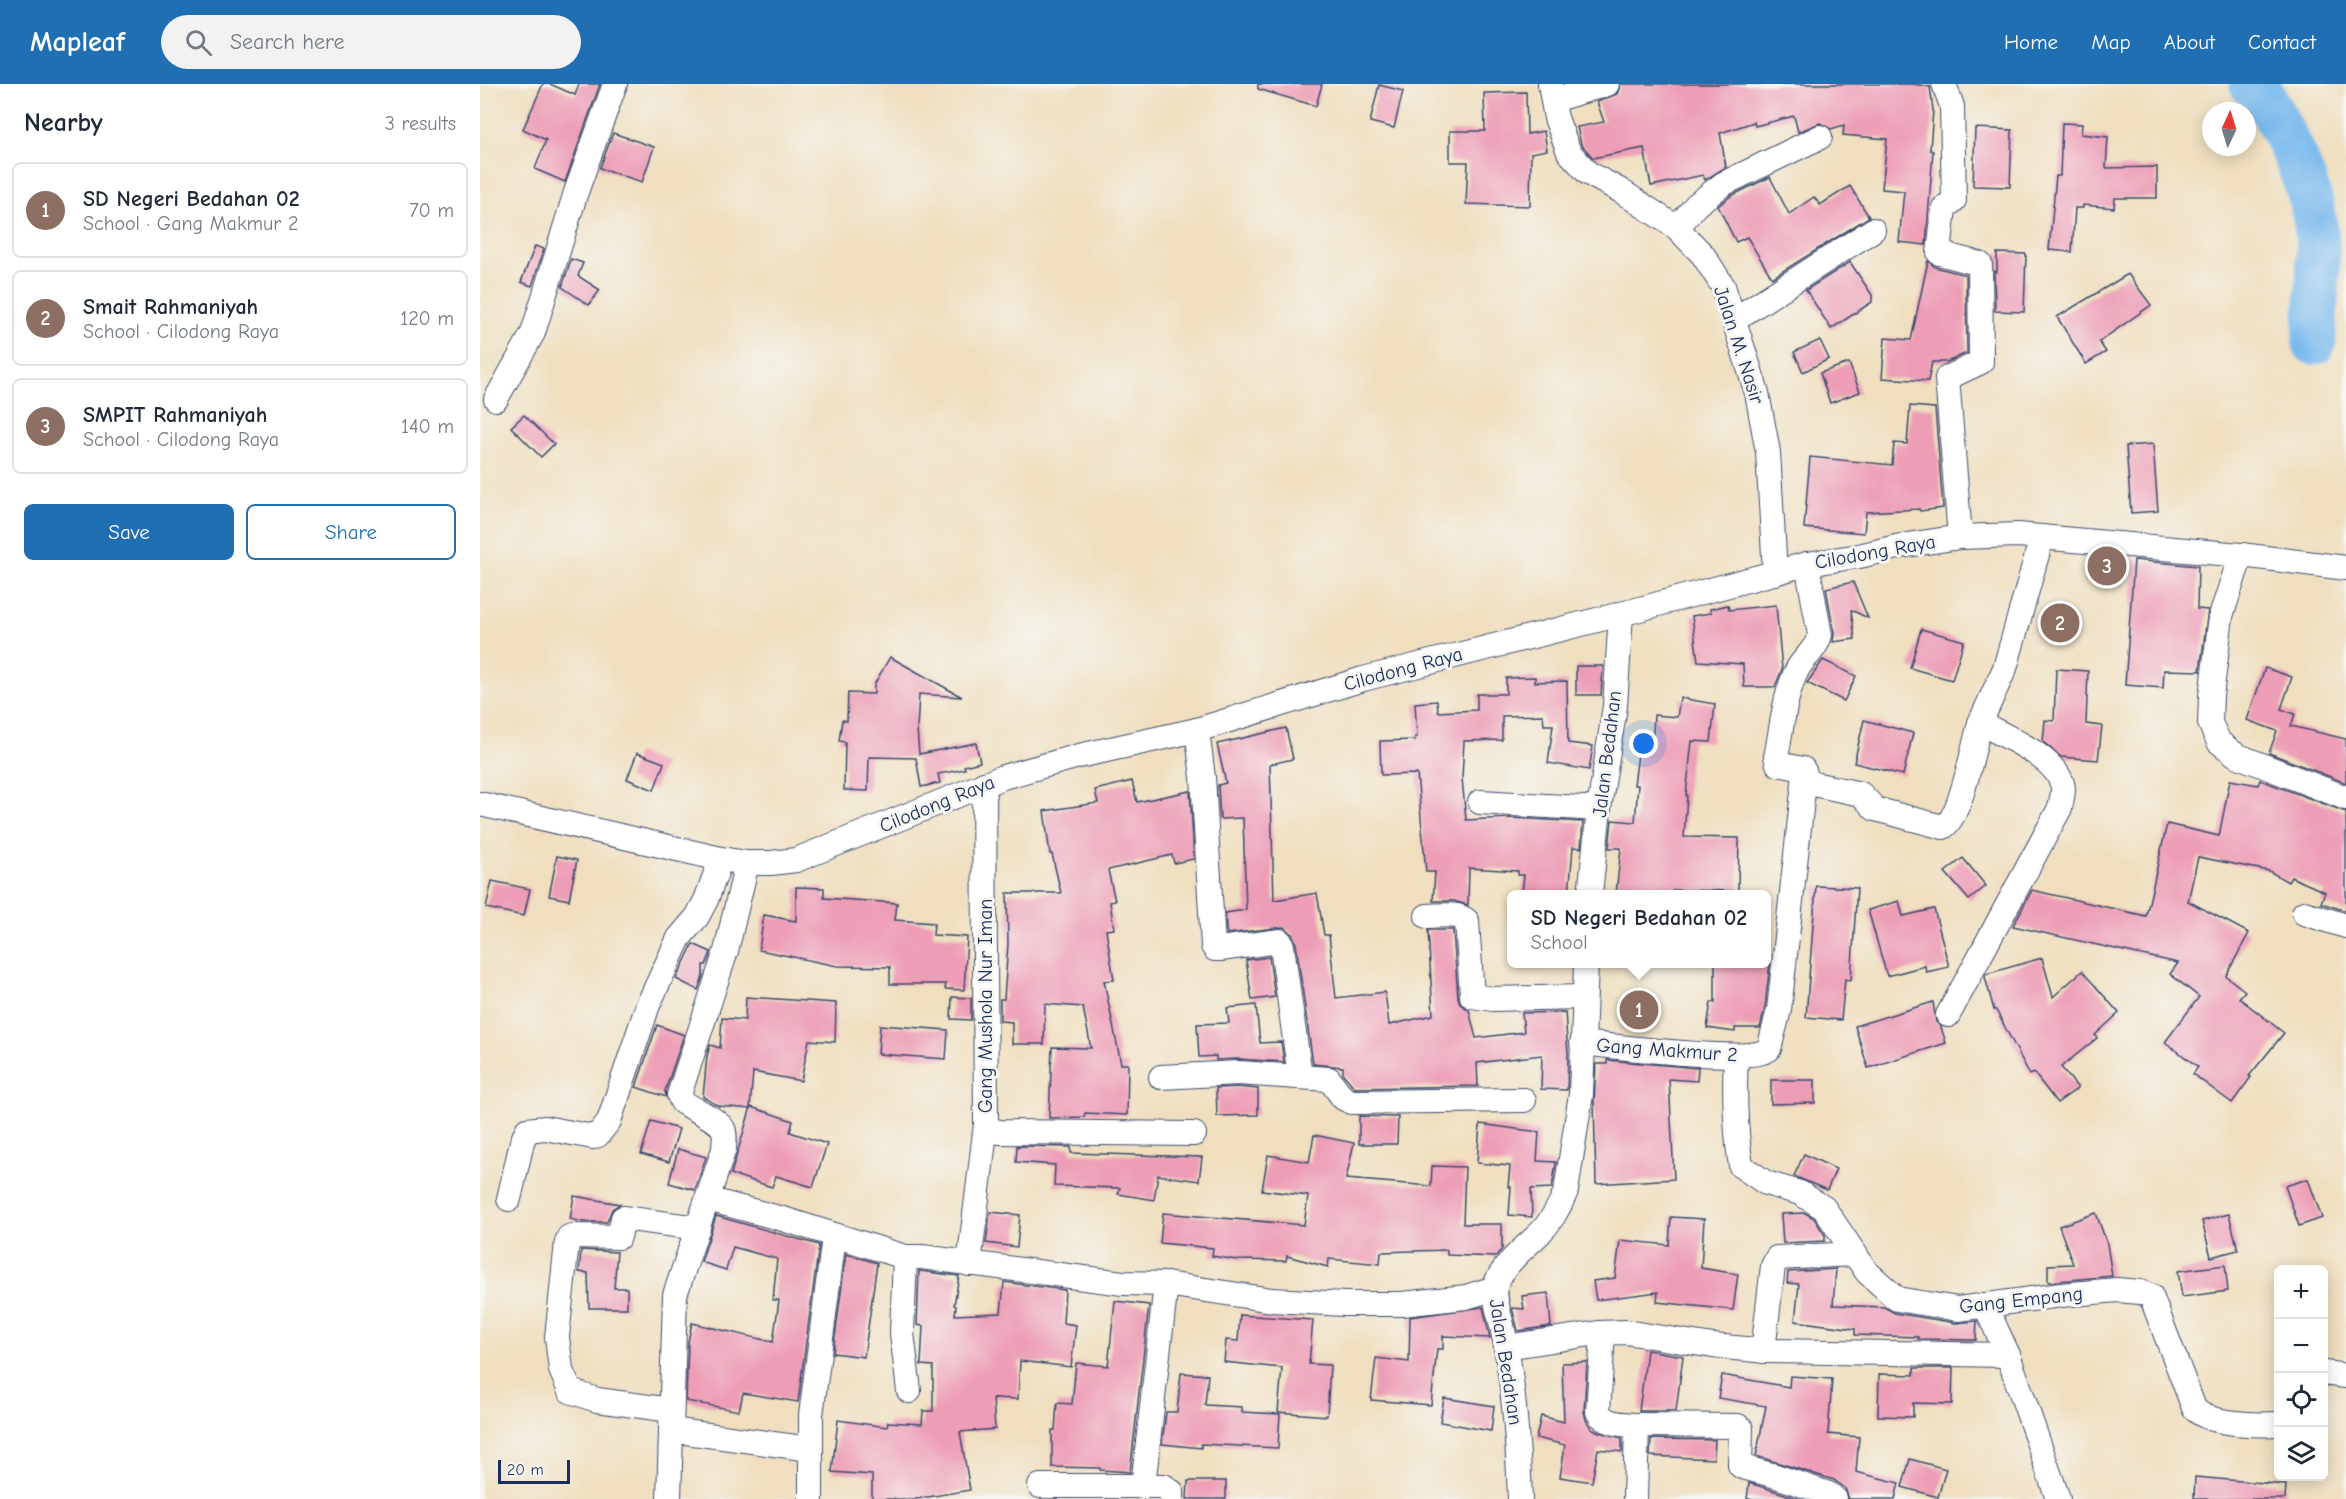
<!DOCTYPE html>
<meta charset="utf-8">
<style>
:root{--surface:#fff;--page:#f2f2f3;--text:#1f2937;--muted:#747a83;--line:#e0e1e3;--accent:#1f6fb2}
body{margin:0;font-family:"Comic Neue",sans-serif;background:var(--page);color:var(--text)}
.controls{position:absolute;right:18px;bottom:18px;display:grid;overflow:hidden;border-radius:9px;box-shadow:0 3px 15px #0003}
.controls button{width:54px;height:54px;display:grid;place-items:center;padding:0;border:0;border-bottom:2px solid var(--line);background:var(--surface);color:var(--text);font:30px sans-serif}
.compass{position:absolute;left:1722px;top:18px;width:54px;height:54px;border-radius:50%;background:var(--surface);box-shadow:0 3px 15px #0003;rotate:4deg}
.scale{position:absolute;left:18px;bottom:15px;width:72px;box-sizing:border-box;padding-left:6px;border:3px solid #1b2f5e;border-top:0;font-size:16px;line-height:21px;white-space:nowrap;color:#1b2f5e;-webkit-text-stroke:4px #f6f6f2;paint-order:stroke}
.you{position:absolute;left:1164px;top:660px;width:21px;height:21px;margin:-15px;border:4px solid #fff;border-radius:50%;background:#1a73e8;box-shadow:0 0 0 9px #1a73e833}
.badge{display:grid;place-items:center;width:39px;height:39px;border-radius:50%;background:var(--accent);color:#fff;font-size:20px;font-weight:700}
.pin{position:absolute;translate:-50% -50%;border:3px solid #fff;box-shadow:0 2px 6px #0006}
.popup{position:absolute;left:1027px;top:806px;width:264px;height:78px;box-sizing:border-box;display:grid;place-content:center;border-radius:9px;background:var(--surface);filter:drop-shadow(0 2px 4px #0005);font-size:20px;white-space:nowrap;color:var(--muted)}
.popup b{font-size:22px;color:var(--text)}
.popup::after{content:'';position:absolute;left:50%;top:100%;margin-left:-12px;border:12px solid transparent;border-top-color:var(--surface)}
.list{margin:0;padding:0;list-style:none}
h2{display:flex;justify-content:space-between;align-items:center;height:78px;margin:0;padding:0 24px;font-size:26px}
h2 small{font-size:20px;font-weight:400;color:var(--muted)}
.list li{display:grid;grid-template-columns:39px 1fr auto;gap:18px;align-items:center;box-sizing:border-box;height:96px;margin:0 12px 12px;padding:0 12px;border:2px solid var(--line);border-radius:9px}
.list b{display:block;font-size:22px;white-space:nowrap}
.list p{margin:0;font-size:20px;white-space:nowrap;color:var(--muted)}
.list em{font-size:20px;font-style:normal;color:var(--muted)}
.actions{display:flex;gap:12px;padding:18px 24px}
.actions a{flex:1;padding:14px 0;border:2px solid var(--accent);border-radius:9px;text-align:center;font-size:21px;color:var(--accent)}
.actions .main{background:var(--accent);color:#fff}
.icon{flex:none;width:33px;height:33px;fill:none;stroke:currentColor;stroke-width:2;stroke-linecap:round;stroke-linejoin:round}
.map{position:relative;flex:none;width:1866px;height:1415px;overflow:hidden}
header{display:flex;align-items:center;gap:36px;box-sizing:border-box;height:84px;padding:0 30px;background:var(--accent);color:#fff}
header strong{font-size:28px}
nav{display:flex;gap:33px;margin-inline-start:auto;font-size:21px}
.search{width:420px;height:54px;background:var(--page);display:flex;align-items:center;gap:15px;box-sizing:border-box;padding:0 21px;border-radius:33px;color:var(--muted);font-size:22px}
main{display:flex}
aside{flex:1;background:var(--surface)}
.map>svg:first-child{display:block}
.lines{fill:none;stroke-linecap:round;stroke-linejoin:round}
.river{stroke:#78b9ed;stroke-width:44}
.building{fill:#ed9db6}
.minor-casing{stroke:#3b496d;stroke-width:26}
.minor{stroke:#fff;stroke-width:24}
.labels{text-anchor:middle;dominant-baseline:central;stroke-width:6;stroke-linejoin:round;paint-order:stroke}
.street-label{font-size:20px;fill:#1b2f5e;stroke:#f6f6f2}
</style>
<header>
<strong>Mapleaf</strong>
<div class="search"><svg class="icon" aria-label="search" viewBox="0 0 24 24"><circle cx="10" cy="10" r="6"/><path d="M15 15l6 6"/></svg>Search here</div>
<nav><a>Home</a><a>Map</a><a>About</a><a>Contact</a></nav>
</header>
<main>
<aside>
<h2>Nearby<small>3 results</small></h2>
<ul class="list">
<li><span class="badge" style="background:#8d6e63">1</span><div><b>SD Negeri Bedahan 02</b><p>School · Gang Makmur 2</p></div><em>70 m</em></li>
<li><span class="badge" style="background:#8d6e63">2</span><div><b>Smait Rahmaniyah</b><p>School · Cilodong Raya</p></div><em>120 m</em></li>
<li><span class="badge" style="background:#8d6e63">3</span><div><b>SMPIT Rahmaniyah</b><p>School · Cilodong Raya</p></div><em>140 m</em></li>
</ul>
<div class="actions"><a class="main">Save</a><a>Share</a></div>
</aside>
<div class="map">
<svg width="1866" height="1415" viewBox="0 0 1866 1415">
<rect width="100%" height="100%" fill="#f6f6f2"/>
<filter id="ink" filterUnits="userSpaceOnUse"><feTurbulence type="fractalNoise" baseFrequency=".0167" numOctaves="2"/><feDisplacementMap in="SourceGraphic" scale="12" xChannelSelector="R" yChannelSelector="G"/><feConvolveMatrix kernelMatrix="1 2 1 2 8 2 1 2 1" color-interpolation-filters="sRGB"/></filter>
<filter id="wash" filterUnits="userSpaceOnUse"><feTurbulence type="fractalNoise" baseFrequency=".008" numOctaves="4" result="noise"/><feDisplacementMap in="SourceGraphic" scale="24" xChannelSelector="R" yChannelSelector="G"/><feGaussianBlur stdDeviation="1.35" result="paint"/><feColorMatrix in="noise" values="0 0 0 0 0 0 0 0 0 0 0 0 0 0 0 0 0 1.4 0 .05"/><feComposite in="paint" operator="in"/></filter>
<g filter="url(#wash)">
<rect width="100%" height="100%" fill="#efdfbf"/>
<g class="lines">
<path class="river" d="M1771 0 1780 5C1804 50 1833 99 1837 152 1840 187 1836 223 1834 259"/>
</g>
<g id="blocks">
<g class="building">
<path d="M63 0H70L95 11 99 0H120L85 98 55 85 66 56 43 45Z"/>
<path d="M778 0H842L836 22 778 5Z"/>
<path d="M1141 0H1433L1450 3 1453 26 1450 66 1453 67 1446 161 1419 158 1424 107 1402 105 1407 55 1363 51 1364 41 1351 45 1340 39 1318 48 1314 32 1275 42 1274 38 1240 49 1246 83 1225 96 1223 91 1171 102 1164 64 1113 74 1101 60 1097 43 1124 38 1117 18 1137 10Z"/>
<path d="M899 1 923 7 914 44 890 38Z"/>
<path d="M1046 8 1047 50 1064 47 1067 66 1051 69 1050 122 986 120 988 78H970V47H1005L1004 9Z"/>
<path d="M1582 39 1602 40 1601 50 1628 53 1626 84 1677 83V114H1635L1634 124 1603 121V124H1595L1592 168 1569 166 1576 92H1580Z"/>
<path d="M1495 44 1532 46 1530 103 1493 102Z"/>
<path d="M133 49 174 63 162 98 120 84Z"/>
<path d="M1290 93 1309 130 1334 113 1340 121 1370 102 1389 133 1292 194 1267 153 1256 158 1238 122 1251 112Z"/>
<path d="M55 162 64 165 52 202 41 198Z"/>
<path d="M1517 169 1546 170 1544 228 1515 227 1514 187 1517 188Z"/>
<path d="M91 175 103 179 98 192 120 206 109 221 82 203Z"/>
<path d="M1448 177 1455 183 1486 191 1487 269 1467 278H1452L1448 297 1402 294 1405 254 1431 256Z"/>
<path d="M1370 178 1392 211V218L1351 245 1326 206Z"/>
<path d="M1648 190 1671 221 1619 258 1626 268 1606 280 1577 233Z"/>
<path d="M1340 256 1349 275 1323 288 1314 268Z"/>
<path d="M1369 279 1380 308 1350 319 1340 289Z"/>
<path d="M1430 322 1455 324 1463 424 1440 427 1439 425 1386 428 1384 449 1324 444 1330 373 1412 381 1414 359 1427 360Z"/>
<path d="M44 331 74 360 61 373 31 343Z"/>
<path d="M1673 360 1678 427 1651 429 1646 362Z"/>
<path d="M1654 476 1718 482 1717 525 1728 526 1720 587 1684 586 1683 604 1645 601Z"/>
<path d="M1373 498 1388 534 1371 526 1375 555 1353 558 1354 548 1346 504Z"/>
<path d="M1248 521 1249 526 1296 521 1302 585 1295 603H1264L1263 580 1218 577 1212 532 1231 529 1230 525Z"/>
<path d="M1441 545 1484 557 1472 596 1430 584Z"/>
<path d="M410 573 482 613 439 610 437 645 439 670 496 659 500 678 484 682 485 685 458 690 460 699 441 703 436 674 389 673 388 707 364 706 365 658 359 657 362 636 367 637 368 609 394 610V601Z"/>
<path d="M1343 576 1376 592 1364 617 1327 599Z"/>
<path d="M1096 582H1123L1121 611H1096Z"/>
<path d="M1785 584 1812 593 1801 625 1815 630 1811 642 1866 655V699L1789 669 1797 647 1767 636Z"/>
<path d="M1576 585 1608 587 1606 640 1622 642 1618 676 1581 673 1563 658 1565 636 1574 637Z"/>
<path d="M1055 593V598L1087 597 1088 659 1113 662 1109 686 1068 679 1073 641H1064L1063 631 1022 632V656L984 657 982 694 986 736 1031 734 1103 738 1101 764 1093 763 1089 810H1042L1044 791H1038V787L989 784 988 821 974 817H953L955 788H946L937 690 901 691 900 657 935 656V653H937L935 619 957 617 958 628 997 626V610H1026V594Z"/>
<path d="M1200 614 1235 620 1231 658 1212 657 1206 711H1207L1204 753 1259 754 1258 807 1193 806 1194 810H1136L1141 764H1129L1132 736 1155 738 1158 701H1154L1159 662 1172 664 1174 631 1197 633Z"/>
<path d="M1384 636 1433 649 1423 691 1374 679Z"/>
<path d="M806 644 813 675 790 680 794 816 837 809 844 851H849L856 914 905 908 909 941 953 931 948 846H973L978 913 980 920 989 926 996 954 1044 948 1042 929 1085 928 1088 970 1087 1006 1061 1005 1062 971 997 979 998 1002 875 1004 863 990V983L833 980 816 860 813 851 804 843 747 850 746 844 745 829 766 826 763 734 740 735 738 701 746 699 737 660Z"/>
<path d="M157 669 184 679 174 706 147 695Z"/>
<path d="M1750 696 1778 701 1780 696 1866 728V827L1841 819 1845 808 1811 793 1808 798 1789 787 1718 773 1708 817 1769 849 1746 892 1765 907 1759 914 1804 949 1769 992 1771 993 1752 1019 1713 990 1718 983 1685 958 1719 913 1690 890 1698 879 1533 842 1552 806 1666 832 1687 740 1739 752Z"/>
<path d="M652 697 657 718 710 707 714 775 694 779 692 771 628 786 635 817 630 818 634 845 626 846 634 896 624 897 641 980H648L647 1031 605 1029 604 1033 569 1034 572 963 611 964 603 923 565 920 564 960H532V938L520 937V915H524L528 860 527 809H581L572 770H570L564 727 618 719 615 706Z"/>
<path d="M77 772 97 776 89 816 69 812Z"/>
<path d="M1483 774 1506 802 1489 816 1465 788Z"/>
<path d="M12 797 50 805 44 832 6 824Z"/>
<path d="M1336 802 1377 804 1371 896 1365 895 1361 936 1326 933Z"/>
<path d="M316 803 344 804V814L417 819 415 836 454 839 453 851 487 853 484 906 465 905 466 900H410V883L357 882 279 866 284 831 316 837Z"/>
<path d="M1419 817 1423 832 1454 825 1469 883 1446 888 1445 882 1407 892 1388 826Z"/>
<path d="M213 860 231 868 226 881H223V892L218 906 196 895Z"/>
<path d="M789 873 795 913 772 916 766 876Z"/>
<path d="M1562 874 1573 913 1602 887 1639 929 1615 951 1617 954 1581 983 1598 1004 1577 1019 1554 989 1550 991 1516 926H1514L1505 893 1506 890Z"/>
<path d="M1235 879H1290L1285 923 1280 944H1255V948L1227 944 1231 918H1235Z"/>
<path d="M266 913 356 919 355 958 329 956 321 997 273 988 270 1025 239 1022 223 1013 227 972 230 961 240 964 242 934 265 936Z"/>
<path d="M472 913 491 914V936L471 935Z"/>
<path d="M1453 918 1456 938 1461 943 1466 959 1388 984 1375 942Z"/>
<path d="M776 921 780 959 801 958 804 978 759 975 736 976V972L719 973 717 940 749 939 747 924Z"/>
<path d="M177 941 204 951 185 1007 186 1013 156 1003Z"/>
<path d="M400 941 468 946 466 975 398 970Z"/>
<path d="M1127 976 1218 984 1217 997 1189 995 1194 1095 1116 1100 1114 1017 1116 980H1127Z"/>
<path d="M1291 996H1335V1019L1291 1020Z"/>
<path d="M758 1003 778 1005V1031L737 1032 736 1004Z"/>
<path d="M271 1023 313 1037 310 1048 347 1060 333 1103 296 1092 292 1103 251 1090Z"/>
<path d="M879 1032 918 1033 917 1060H879Z"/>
<path d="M171 1037 199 1045 189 1078 161 1070Z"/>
<path d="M1000 1040 1059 1048 1057 1077 1076 1078 1072 1104 1051 1105 1052 1133 1029 1131 1031 1103H1028L1030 1082 997 1079Z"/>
<path d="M834 1051 874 1059 866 1095 951 1102 952 1082 985 1083 983 1140H1022V1165L1015 1173 967 1171V1166L901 1168 900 1180 849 1175 848 1183 807 1172 806 1177 757 1176 732 1172 733 1164 680 1159 683 1129 824 1141 828 1112 782 1106 788 1071 829 1078Z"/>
<path d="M537 1062 591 1063V1069L722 1073 719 1097 678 1091 674 1116 638 1110 640 1104 574 1102 575 1081 536 1078Z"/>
<path d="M198 1065 226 1073 215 1106 189 1099Z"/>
<path d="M1324 1070 1356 1085 1347 1106 1314 1092Z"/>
<path d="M1828 1095 1842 1134 1819 1142 1805 1102Z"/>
<path d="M94 1112 140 1120 132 1125 127 1138H103L90 1135Z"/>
<path d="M510 1128 540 1131 537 1163 506 1159Z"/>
<path d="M1325 1129 1334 1134 1345 1151V1157L1303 1159 1301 1130Z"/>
<path d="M1616 1129 1627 1160 1632 1192 1568 1198V1181L1593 1180 1579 1142Z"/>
<path d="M1749 1130 1758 1166 1731 1173 1722 1137Z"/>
<path d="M236 1132 339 1161 318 1318 263 1309 259 1327 206 1317 208 1258 212 1239 293 1258 299 1216H293L297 1175 253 1163 246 1186 221 1178Z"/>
<path d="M1191 1133 1224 1135 1221 1184 1258 1190 1253 1226 1177 1218 1178 1208 1116 1216 1113 1197 1135 1194 1140 1156 1189 1161Z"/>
<path d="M101 1166 137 1168 134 1204H147V1224H109L108 1189 99 1188Z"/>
<path d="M366 1170 397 1179 384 1273 353 1269Z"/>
<path d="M1745 1181 1748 1207 1702 1213 1698 1187Z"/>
<path d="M1356 1185 1353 1221 1404 1223 1415 1229 1476 1239 1497 1237 1496 1256 1438 1255V1253L1375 1251V1245L1315 1237 1319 1200 1307 1199 1308 1188Z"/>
<path d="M439 1187 479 1192 474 1221 476 1222 475 1231 521 1229 524 1198 585 1206 583 1239 596 1241 591 1283 540 1277 538 1315 513 1314 515 1345 480 1348 490 1406 436 1415H392V1391L352 1388 358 1336 407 1343 408 1338 442 1340 443 1327H453V1282L441 1281 443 1242 437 1241Z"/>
<path d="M1068 1209 1071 1242 1038 1247 1032 1224 1044 1225 1042 1212Z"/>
<path d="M635 1217 669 1221 650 1388 620 1386V1384L572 1383V1346H575L577 1319 592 1320 596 1279 628 1282Z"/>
<path d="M1003 1223 1010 1254 963 1252V1265H957L951 1321 891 1316 896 1274 929 1278 930 1233Z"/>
<path d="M760 1231 833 1236 829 1280 850 1281 847 1332 798 1328 802 1284 744 1278 746 1256 758 1257Z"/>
<path d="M1167 1266 1203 1272 1196 1327H1159Z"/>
<path d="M1107 1278 1104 1327 1106 1336 1111 1344 1119 1348 1142 1354V1368L1118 1365 1112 1398 1080 1393 1085 1361 1056 1354 1061 1332 1084 1338 1082 1279Z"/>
<path d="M1434 1284H1473L1472 1320 1433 1319V1333L1398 1332 1399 1290 1434 1291Z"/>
<path d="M701 1289 728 1291 725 1321 762 1323V1328L800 1330 798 1364 721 1360V1364L682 1360 686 1328H697Z"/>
<path d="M1242 1291 1309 1303 1310 1292 1352 1295 1348 1350 1379 1353 1376 1388 1419 1399 1415 1415H1369L1365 1404 1354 1396 1276 1372 1286 1322 1238 1314Z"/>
<path d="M964 1314 1014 1322 1011 1347 960 1338Z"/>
<path d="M1171 1355 1235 1356 1234 1375 1170 1372Z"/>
<path d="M1430 1375 1466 1385 1458 1413 1422 1403Z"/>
<path d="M1715 1393 1806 1401 1805 1415H1714Z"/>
<path d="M708 1397H746V1415H707Z"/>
<path d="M1269 1399 1292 1406 1319 1415H1267Z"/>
</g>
</g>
</g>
<g filter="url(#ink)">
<use href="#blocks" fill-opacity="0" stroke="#3b496d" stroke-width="1.5"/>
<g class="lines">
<g class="minor-casing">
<g id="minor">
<path d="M1070 0 1076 34 1089 68 1108 89 1141 107 1197 144 1223 171 1243 202 1277 309 1288 368 1295 489"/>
<path d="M1464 0 1472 22 1474 116 1464 124 1459 169 1500 180 1501 278 1467 294 1480 453"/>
<path d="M1073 16 1127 0"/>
<path d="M1197 144 1216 121 1243 100 1340 53"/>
<path d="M1255 235 1393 146"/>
<path d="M16 315 53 249 96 108 135 0"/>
<path d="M1761 471 1741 532 1731 612 1730 639 1739 658 1756 671 1866 714"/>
<path d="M717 646 723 693 733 862 735 865H740L800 857 802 862 820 992"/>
<path d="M1324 698 1381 710 1395 725 1463 743C1481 734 1494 660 1500 639"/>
<path d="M504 700 506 1040 509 1045 519 1048 714 1050"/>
<path d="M1000 718 1119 725"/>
<path d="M0 720 241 775 267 779H291L316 776 523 693 599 672 717 646 883 595 1141 530 1327 480 1379 472 1421 462 1480 453 1538 451 1761 471 1866 484"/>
<path d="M1110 810 1119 725 1135 622 1141 530"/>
<path d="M1824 829 1866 842"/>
<path d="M947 832C959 832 978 828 987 837L992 912 1013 915 1103 913"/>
<path d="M1468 931 1580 724C1581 718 1583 711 1583 705 1581 675 1523 651 1500 639L1525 584 1562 453"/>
<path d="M1102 959C1132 962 1271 980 1289 965L1299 926 1325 689 1323 685 1298 680 1296 673C1302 644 1304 612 1317 586 1323 574 1337 565 1340 551L1327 480"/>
<path d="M1256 972C1254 1010 1255 1045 1261 1082L1286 1099 1320 1109 1344 1124 1387 1188 1417 1215 1478 1225 1581 1211 1637 1206 1660 1208 1671 1212 1714 1324C1727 1341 1777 1341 1798 1340"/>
<path d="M681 993 758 989 849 995 863 1014 872 1018 1044 1016"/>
<path d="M29 1115 42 1058 47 1046 65 1044 113 1053 118 1051 129 1037 168 921 199 854 217 833 226 816 241 775"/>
<path d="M227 1115 303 1135 425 1173H442L643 1199 686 1200 792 1216 865 1220H922L986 1213 1015 1204"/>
<path d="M425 1173 422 1249 429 1307"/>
<path d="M489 1180 506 1040"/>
<path d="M1505 1221 1528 1271 1578 1415"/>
<path d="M1123 1249 1118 1328C1126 1341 1143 1340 1157 1341L1155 1415"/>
<path d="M1026 1263 1118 1249 1146 1248 1233 1262 1287 1267 1528 1271"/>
<path d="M1283 1267 1293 1182 1297 1174 1375 1170"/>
<path d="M1844 1289 1866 1292"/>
<path d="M191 1326 117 1316 90 1307 81 1286 77 1253 87 1158 89 1153 93 1152 139 1153 143 1134 218 1144"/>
<path d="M1157 1341 1258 1342 1261 1344 1260 1381 1262 1383 1296 1392 1349 1410 1355 1415"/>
<path d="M191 1346 330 1365"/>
<path d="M560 1402H684L692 1408V1415"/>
<path d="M663 1402 686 1200"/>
<path d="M189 1415 195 1211 244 1065C244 1059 246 1050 243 1045 240 1037 210 1023 202 1018L199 1011 246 867 267 779"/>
<path d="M331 1415V1331L354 1153"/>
<path d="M1040 1415C1038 1358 1034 1302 1023 1246 1020 1231 1010 1207 1019 1193 1029 1176 1045 1163 1059 1150 1071 1138 1080 1122 1086 1107L1101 1010 1106 880"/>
</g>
</g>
<use href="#minor" class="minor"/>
</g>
</g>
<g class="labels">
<g class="street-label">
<text transform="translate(1259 261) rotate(72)">Jalan M. Nasir</text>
<text transform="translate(1395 468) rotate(-10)">Cilodong Raya</text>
<text transform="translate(923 585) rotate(-15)">Cilodong Raya</text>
<text transform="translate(1127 670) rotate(-83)">Jalan Bedahan</text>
<text transform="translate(457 720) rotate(-22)">Cilodong Raya</text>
<text transform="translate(505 922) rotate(-90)">Gang Mushola Nur Iman</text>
<text transform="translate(1187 966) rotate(4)">Gang Makmur 2</text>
<text transform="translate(1541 1216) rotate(-6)">Gang Empang</text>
<text transform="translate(1026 1278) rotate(81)">Jalan Bedahan</text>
</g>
</g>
</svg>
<div class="controls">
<button>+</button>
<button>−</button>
<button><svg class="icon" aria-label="locate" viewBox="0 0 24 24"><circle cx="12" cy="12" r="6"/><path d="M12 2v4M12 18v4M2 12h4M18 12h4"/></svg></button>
<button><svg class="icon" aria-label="layers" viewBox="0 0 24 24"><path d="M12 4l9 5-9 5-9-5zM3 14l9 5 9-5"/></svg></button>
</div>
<svg class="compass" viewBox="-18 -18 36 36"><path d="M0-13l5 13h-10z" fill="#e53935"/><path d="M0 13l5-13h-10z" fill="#747a83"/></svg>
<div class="scale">20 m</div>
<div class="you"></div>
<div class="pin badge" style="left:1159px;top:926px;background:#8d6e63">1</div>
<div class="popup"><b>SD Negeri Bedahan 02</b>School</div>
<div class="pin badge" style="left:1580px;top:539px;background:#8d6e63">2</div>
<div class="pin badge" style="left:1627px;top:482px;background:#8d6e63">3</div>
</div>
</main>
